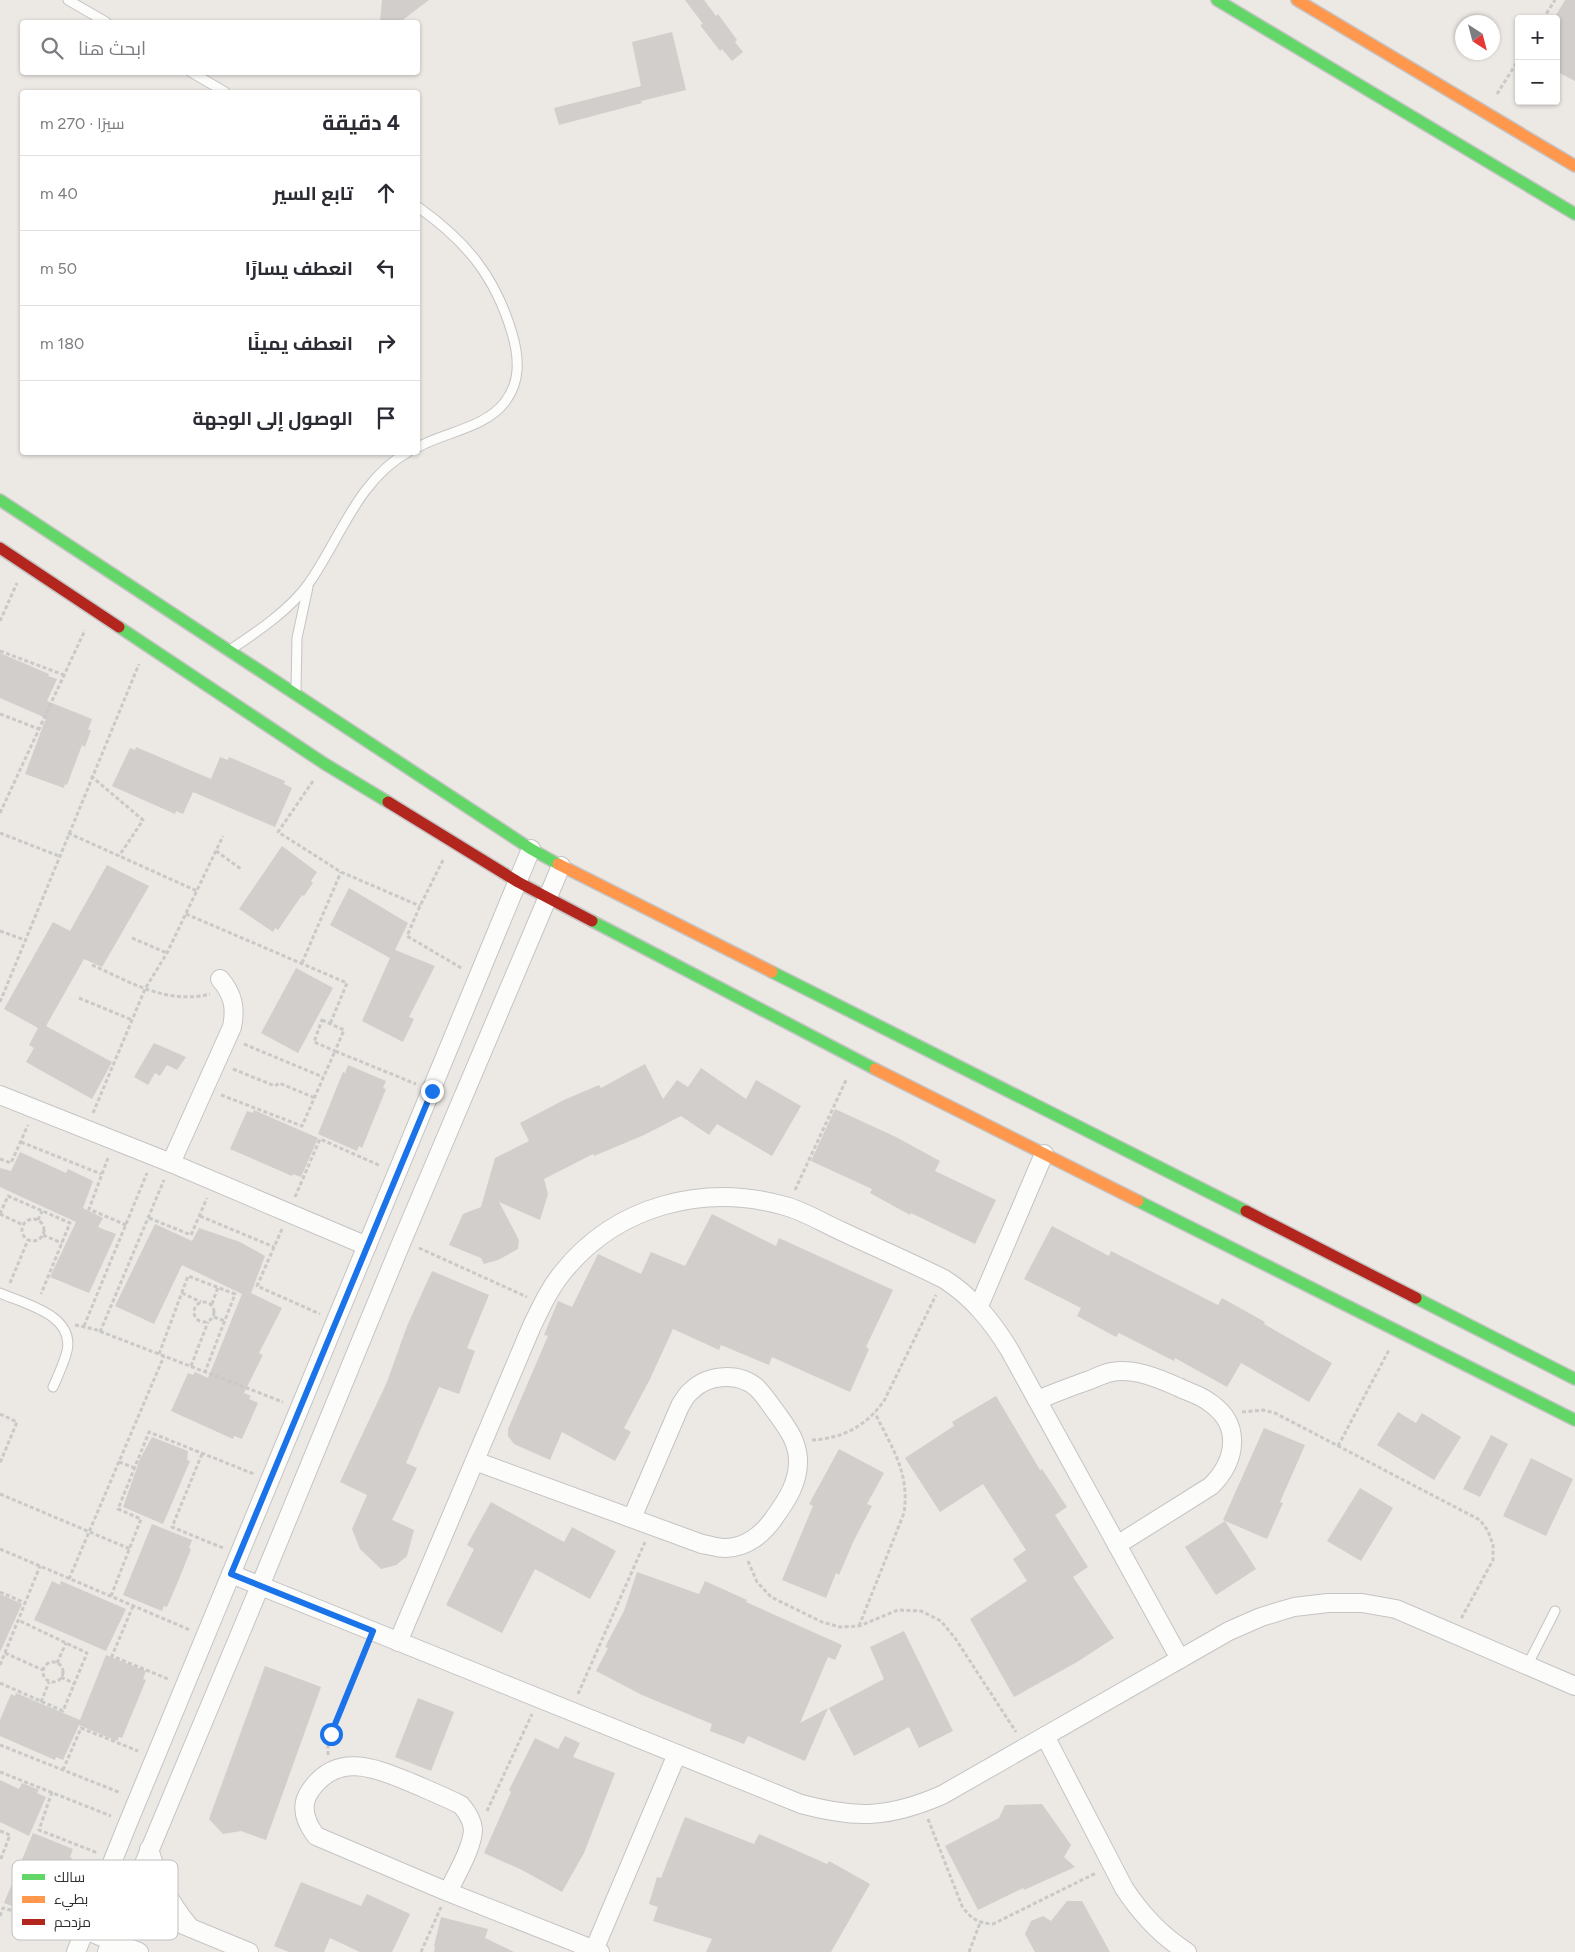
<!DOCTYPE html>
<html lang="ar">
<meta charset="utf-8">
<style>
:root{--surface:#fff;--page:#f7f7f7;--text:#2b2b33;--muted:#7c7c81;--line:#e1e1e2}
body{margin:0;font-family:Figtree,Cairo,sans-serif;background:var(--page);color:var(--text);direction:rtl}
.controls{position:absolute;right:15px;top:15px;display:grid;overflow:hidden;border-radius:5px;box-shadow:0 1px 4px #0004}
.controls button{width:45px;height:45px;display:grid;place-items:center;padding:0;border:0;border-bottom:1px solid var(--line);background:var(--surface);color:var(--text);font:25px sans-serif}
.compass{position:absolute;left:1455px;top:15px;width:45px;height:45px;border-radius:50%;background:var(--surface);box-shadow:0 1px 4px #0004;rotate:144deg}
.stop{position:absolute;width:15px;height:15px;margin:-11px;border:4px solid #1a73e8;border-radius:50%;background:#fff}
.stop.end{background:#1a73e8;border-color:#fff;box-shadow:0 1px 5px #0008}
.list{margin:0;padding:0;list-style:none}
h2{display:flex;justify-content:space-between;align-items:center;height:65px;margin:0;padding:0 20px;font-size:21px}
h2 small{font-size:16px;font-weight:400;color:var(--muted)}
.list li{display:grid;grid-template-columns:32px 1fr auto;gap:15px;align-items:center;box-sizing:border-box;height:75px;padding:0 20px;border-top:1px solid var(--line)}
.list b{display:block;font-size:19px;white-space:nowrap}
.list em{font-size:16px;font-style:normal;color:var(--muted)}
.icon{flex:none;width:28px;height:28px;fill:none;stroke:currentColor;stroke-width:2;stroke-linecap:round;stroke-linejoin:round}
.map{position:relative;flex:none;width:1575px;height:1952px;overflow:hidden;direction:ltr}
.search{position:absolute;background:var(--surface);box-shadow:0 1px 4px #0004;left:20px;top:20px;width:400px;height:55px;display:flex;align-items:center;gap:12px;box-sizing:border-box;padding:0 18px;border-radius:5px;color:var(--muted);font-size:19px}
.panel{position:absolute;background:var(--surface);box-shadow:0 1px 4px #0004;left:20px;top:90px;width:400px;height:365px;border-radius:5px;direction:rtl}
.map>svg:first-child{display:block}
.building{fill:#d1cecb}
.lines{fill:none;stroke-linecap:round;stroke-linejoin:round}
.lane-casing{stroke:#c5c4c5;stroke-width:11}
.street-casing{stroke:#c5c4c5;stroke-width:20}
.fast-casing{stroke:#c5c4c5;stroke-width:14}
.slow-casing{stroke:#c5c4c5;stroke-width:14}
.jam-casing{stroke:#c5c4c5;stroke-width:14}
.path{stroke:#c9c9c8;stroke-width:3;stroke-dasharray:4 2.5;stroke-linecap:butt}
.lane{stroke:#fcfcfb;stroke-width:9}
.street{stroke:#fcfcfb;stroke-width:18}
.fast{stroke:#63d668;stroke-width:11}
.slow{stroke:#ff974d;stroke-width:11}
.jam{stroke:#b3261e;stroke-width:11}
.route{stroke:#1a73e8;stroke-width:6}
.key{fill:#fff;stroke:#c0c0c0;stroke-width:1}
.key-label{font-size:14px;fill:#2e2e2e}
</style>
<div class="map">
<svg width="1575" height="1952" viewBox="0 0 1575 1952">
<rect width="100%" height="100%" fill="#ece8e4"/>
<g class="building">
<path d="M382 0H429L400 22H380Z"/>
<path d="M685 0H704L716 16 718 14 737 40 735 42 743 52 732 61 722 49 720 51 700 25 703 24Z"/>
<path d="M1565 0H1575V81L1556 71V15Z"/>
<path d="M672 32 686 90 641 101 642 103 559 125 554 108 641 86 632 42Z"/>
<path d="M0 653 49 674 48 676 57 679 47 701 92 719 88 730H91L85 747 82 745 67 785 65 784 64 788 25 774 46 718 0 698Z"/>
<path d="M136 747 211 779 220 757 228 760 229 757 285 781 284 784 292 788 275 827 193 792 183 814 176 811 175 814 112 786 130 748 135 750Z"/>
<path d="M282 846 317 872 311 881 313 883 304 896 302 895 278 930 275 928 273 932 239 909Z"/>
<path d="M107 865 149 886 102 967 84 959 46 1026 112 1062 92 1099 26 1062 34 1048 29 1045 38 1028 4 1009 53 922 70 931Z"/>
<path d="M349 888 408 923 395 950 435 966 409 1017 414 1019 403 1042 362 1021 390 958 330 925Z"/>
<path d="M296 968 333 988 298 1053 261 1033Z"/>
<path d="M154 1043 186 1057 177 1070 167 1065 160 1076 155 1073 148 1085 134 1077Z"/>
<path d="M645 1064 663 1099 677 1080 688 1087 701 1068 746 1099 756 1080 801 1106 772 1156 717 1124 709 1135 681 1116 644 1135 594 1156 593 1154 544 1179 548 1194 540 1220 499 1202 519 1240 518 1249 498 1260 484 1264 481 1258 449 1245 463 1214 481 1207 495 1158 529 1141 520 1123 564 1100 599 1085 601 1088Z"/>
<path d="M348 1065 386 1081 383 1088 386 1089 362 1148 359 1146 357 1151 318 1134 343 1072 345 1073Z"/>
<path d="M835 1109 896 1137 940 1161 935 1171 996 1200 975 1244 911 1213 910 1215 870 1193 872 1189 811 1161Z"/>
<path d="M254 1110 318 1138 301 1177 293 1174 292 1176 230 1149 247 1111 253 1113Z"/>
<path d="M20 1152 66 1173 68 1169 93 1181 83 1208 103 1218 98 1227 116 1234 89 1293 50 1277 76 1222 0 1187V1168L11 1171Z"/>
<path d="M712 1214 776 1246 779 1238 893 1290 866 1347 869 1349 850 1392 772 1357 769 1365 721 1345 719 1350 673 1329 650 1379 624 1428 631 1432 615 1461 562 1432 550 1460 514 1444 508 1436V1429L548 1336 544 1335 558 1301 572 1307 598 1254 641 1274 651 1252 685 1266Z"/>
<path d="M155 1224 192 1241 199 1228 240 1242 265 1256 251 1293 282 1308 259 1353 263 1355 244 1393 251 1396 249 1399 258 1403 242 1439 234 1436 233 1439 171 1411 188 1373 193 1375 195 1372 208 1378 242 1294 182 1265 154 1324 115 1306Z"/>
<path d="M1052 1226 1109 1256 1111 1251 1218 1305 1222 1298 1265 1322 1264 1324 1332 1363 1309 1402 1241 1363 1227 1387 1175 1358 1174 1361 1119 1333 1116 1337 1077 1316 1081 1308 1024 1279Z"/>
<path d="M432 1271 489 1295 467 1348 475 1351 459 1394 439 1387 406 1463 417 1468 392 1520 414 1530 407 1556 396 1565 381 1569 360 1549 352 1529 367 1495 340 1482 387 1382 407 1326Z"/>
<path d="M996 1396 1040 1470 1042 1469 1067 1507 1055 1515 1088 1567 1073 1577 1114 1638 1077 1662 1014 1697 970 1619 1027 1581 1013 1559 1026 1550 983 1484 940 1512 905 1458 954 1426 952 1422Z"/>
<path d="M1398 1412 1416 1423 1422 1413 1461 1437 1434 1480 1377 1445Z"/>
<path d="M1264 1428 1305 1445 1280 1502 1283 1503 1267 1539 1223 1520Z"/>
<path d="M1491 1435 1508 1444 1480 1497 1463 1489Z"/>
<path d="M152 1437 188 1451 187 1460 190 1461 163 1524 123 1507 140 1459Z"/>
<path d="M839 1449 884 1473 867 1504 872 1506 854 1540 839 1575 836 1573 826 1598 782 1580 813 1506 809 1504Z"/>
<path d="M1531 1458 1573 1479 1546 1536 1503 1516Z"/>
<path d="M1360 1488 1393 1508 1361 1561 1327 1541Z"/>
<path d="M491 1502 564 1542 572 1527 616 1551 590 1599 535 1569 502 1633 446 1605 474 1549 467 1545Z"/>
<path d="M1225 1521 1256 1569 1216 1595 1185 1547Z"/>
<path d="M152 1524 192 1540 189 1548 191 1549 179 1579 167 1607 164 1606 162 1611 123 1595Z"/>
<path d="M637 1572 699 1594 705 1581 747 1600 746 1602 842 1645 835 1660 828 1657 800 1723 828 1708 805 1761 748 1736 744 1744 710 1731 712 1724 642 1695 596 1671 608 1648 605 1647 624 1611Z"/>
<path d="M52 1581 60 1585 61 1581 126 1609 106 1651 34 1620Z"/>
<path d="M0 1594 22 1604 0 1652Z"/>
<path d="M904 1631 953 1731 919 1748 909 1727 854 1756 829 1708 884 1679 870 1647Z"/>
<path d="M106 1655 146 1671 143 1679 146 1680 122 1738 119 1737 117 1741 79 1725 63 1760 56 1757 55 1760 0 1736V1720L11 1694 15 1696 16 1693 80 1720Z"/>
<path d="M265 1666 321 1687 266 1840 241 1831 223 1834 209 1819Z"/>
<path d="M418 1698 454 1712 431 1771 395 1757Z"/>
<path d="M565 1736 580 1743 573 1757 615 1773 584 1853 562 1892 522 1870 484 1853 511 1792 509 1790 535 1738 558 1749Z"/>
<path d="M0 1780 19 1789 22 1783 39 1790 37 1793 46 1797 29 1836 0 1822Z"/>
<path d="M1042 1804 1071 1845 1064 1857 1075 1867 1024 1890 1023 1888 978 1910 945 1846 999 1818 1005 1805Z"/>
<path d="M685 1817 754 1844 759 1834 827 1864 829 1861 870 1884 831 1952H706L712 1939 653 1921 658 1907 649 1904 657 1877 661 1878Z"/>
<path d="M33 1833 73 1849 70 1857 72 1858 49 1916 45 1915 44 1918 4 1903Z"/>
<path d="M301 1882 361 1906 367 1894 410 1914 392 1952H360L330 1938 324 1952H289L274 1946Z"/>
<path d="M1067 1901H1082L1110 1952H1035L1025 1934 1031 1921 1043 1916 1051 1921Z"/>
<path d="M441 1917 488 1929 485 1938 514 1952H434L435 1946H434Z"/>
</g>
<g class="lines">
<g class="lane-casing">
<g id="lane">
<path d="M68 0 106 22"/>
<path d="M191 72 225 92"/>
<path d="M418 207C466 241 495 276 512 333 519 357 521 381 505 402 485 428 445 432 418 447"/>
<path d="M230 650C257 632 291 609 309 583 340 539 358 480 408 452"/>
<path d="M296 690 297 638 308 587"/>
<path d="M0 1293C25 1304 75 1315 67 1351 64 1363 58 1376 53 1387"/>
<path d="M1528 1664 1555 1611"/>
</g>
</g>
<g class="street-casing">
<g id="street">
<path d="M0 1095 171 1163 367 1246"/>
<path d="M171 1163 232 1027C236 1008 233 994 220 979"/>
<path d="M979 1306 1044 1154"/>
<path d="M1037 1400C1055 1393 1072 1386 1090 1380 1097 1377 1105 1373 1112 1372 1134 1368 1158 1378 1178 1387 1188 1392 1200 1395 1209 1402 1242 1424 1237 1460 1211 1486L1117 1545"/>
<path d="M475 1461 702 1544C709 1545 718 1548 725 1548 746 1548 763 1534 774 1518 787 1500 799 1482 798 1459 797 1441 788 1429 778 1415 771 1406 765 1396 757 1388 739 1372 708 1374 691 1391 686 1395 683 1401 680 1406L632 1518"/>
<path d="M231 1574 801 1804C856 1819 889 1818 942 1795L1229 1631 1261 1617 1294 1607 1328 1603H1362L1396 1609 1575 1686"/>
<path d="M398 1642 531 1328C540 1309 549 1289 563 1272 617 1205 704 1183 785 1206 804 1211 823 1223 841 1231 875 1247 910 1262 944 1279 972 1297 991 1320 1009 1349L1180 1659"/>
<path d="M1045 1736 1124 1888C1141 1914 1160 1935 1187 1952"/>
<path d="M149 1849C158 1879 169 1902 189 1926"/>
<path d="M101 1891 249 1952"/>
<path d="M448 1892C456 1875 473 1847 473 1829 472 1819 467 1812 461 1805 445 1797 428 1790 412 1783 375 1768 337 1751 310 1791 299 1807 306 1823 316 1836L448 1892 600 1952"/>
<path d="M85 1930 139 1952"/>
<path d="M594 1950 677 1754"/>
<path d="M76 1952 128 1823 531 849"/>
<path d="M107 1952 260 1586 402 1241 561 866"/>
</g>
</g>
<g class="fast-casing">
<g id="fast">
<path d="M1217 0 1575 214"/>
<path d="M0 500 531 849 558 864"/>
<path d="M119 627 325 764 388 802"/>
<path d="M592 921 875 1069"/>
<path d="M772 972 1246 1211"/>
<path d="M1138 1201 1575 1420"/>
<path d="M1416 1298 1575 1379"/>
</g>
</g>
<g class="slow-casing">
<g id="slow">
<path d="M1297 0 1575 166"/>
<path d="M558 864 772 972"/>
<path d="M875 1069 1138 1201"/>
</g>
</g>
<g class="jam-casing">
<g id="jam">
<path d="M0 548 119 627"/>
<path d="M388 802 518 882 592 921"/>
<path d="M1246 1211 1416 1298"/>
</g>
</g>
<g class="path">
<path d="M1543 19 1555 0"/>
<path d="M1497 94 1519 59"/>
<path d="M0 621 17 583"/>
<path d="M0 651 64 675"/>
<path d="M0 714 39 729"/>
<path d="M91 776 143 820 119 856"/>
<path d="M313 781 278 832 341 872 420 906"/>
<path d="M0 813 85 630"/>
<path d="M0 833 59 856"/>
<path d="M68 833 197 891"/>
<path d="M216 851 241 869"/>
<path d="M443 860 420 906 407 936 463 969"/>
<path d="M186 914 347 983 330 1024"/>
<path d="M0 931 25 940"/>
<path d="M132 938 167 953"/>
<path d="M302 963 341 872"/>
<path d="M92 965C130 982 167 1005 210 994"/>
<path d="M79 998 132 1020"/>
<path d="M0 1002 139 664"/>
<path d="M322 1020 344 1030 335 1051 314 1042Z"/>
<path d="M244 1044 323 1077"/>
<path d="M233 1069 275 1086 279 1083 315 1098"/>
<path d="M221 1095 302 1126 335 1051 416 1084"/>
<path d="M93 1113 145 989 167 953 223 836"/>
<path d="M21 1142 101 1174"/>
<path d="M108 1158 89 1209 126 1225"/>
<path d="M0 1159 11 1163 28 1125"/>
<path d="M795 1190 847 1078"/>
<path d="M295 1197 320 1139 381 1166"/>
<path d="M0 1214 8 1196 70 1223 41 1294"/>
<path d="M0 1214 23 1225"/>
<path d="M200 1216 274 1247"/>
<path d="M149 1218 191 1235 207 1198"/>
<circle cx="33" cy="1230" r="11"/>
<path d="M38 1220 42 1211"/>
<path d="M282 1229 257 1286 320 1314"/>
<path d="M43 1235 62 1243"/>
<path d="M419 1248 527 1297"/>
<path d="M10 1283 28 1240"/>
<path d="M182 1293 201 1302"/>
<circle cx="204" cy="1312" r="10"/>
<path d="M212 1304 218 1287"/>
<path d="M214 1317 225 1321"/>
<path d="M75 1325 94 1329 283 1402"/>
<path d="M84 1326 147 1173"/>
<path d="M100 1332 164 1180"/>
<path d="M159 1354 188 1276 235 1294 205 1372"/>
<path d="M191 1366 208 1322"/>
<path d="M1242 1412 1263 1410 1275 1413 1480 1520 1488 1531 1493 1545V1560L1461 1619"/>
<path d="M0 1414 17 1422 0 1463"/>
<path d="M812 1440C843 1438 865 1427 884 1401L936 1295"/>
<path d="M1338 1446 1389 1350"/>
<path d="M202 1454 172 1527 223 1548"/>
<path d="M119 1462 135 1468"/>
<path d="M0 1494 130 1549"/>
<path d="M0 1549 190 1630"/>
<path d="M748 1561 757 1582 771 1597 822 1622 840 1627 859 1626 898 1610 921 1611 941 1621 955 1638 1016 1732"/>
<path d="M69 1579 164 1356"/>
<path d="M0 1592 25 1603"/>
<path d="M111 1596 141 1519 118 1509 149 1432 254 1474"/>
<path d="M133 1606 112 1656 168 1679"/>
<path d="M859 1626 904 1513C910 1473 892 1448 875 1413"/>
<path d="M5 1653 43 1670"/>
<circle cx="53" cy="1672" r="10"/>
<path d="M57 1663 66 1643"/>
<path d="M0 1665 40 1566"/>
<path d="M61 1677 75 1684"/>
<path d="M0 1683 63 1711 87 1653 18 1620"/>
<path d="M578 1694 645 1542"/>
<path d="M41 1702 49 1682"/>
<path d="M0 1745 121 1793"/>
<path d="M328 1755V1746L331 1734 366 1648"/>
<path d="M63 1770 81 1728 138 1751"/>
<path d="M0 1772 111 1816"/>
<path d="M52 1792 39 1830 98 1853"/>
<path d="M487 1811 532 1714"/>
<path d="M928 1819 962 1906C971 1919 978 1923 993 1924L1096 1873"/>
<path d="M0 1831 10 1835 0 1861"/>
<path d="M0 1916 3 1908 68 1926"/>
<path d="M421 1952 441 1907"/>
<path d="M969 1952 980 1923"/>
</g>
<use href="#lane" class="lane"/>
<use href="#street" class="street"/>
<use href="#fast" class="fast"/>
<use href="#slow" class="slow"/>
<use href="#jam" class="jam"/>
</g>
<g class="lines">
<path class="route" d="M331 1734 373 1631 231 1574 432 1091"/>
</g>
<rect x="12" y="1860" width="166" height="80" rx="8" class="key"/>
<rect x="22" y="1874" width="23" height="6" fill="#63d668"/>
<rect x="22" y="1896" width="23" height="7" fill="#ff974d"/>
<rect x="22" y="1919" width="23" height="6" fill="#b3261e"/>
<g class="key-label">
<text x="54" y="1882">سالك</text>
<text x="54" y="1904">بطيء</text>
<text x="54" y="1927">مزدحم</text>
</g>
</svg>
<div class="controls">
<button>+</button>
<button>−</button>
</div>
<svg class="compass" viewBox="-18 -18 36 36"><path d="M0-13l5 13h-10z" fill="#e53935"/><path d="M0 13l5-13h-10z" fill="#7c7c81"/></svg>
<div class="stop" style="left:331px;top:1734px"></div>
<div class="stop end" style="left:432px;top:1091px"></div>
<div class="search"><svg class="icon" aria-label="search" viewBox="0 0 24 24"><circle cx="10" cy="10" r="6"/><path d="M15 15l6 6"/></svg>ابحث هنا</div>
<section class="panel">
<h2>4 دقيقة<small>سيرًا · 270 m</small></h2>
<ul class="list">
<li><svg class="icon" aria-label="ahead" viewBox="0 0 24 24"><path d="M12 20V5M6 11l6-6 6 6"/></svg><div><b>تابع السير</b></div><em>40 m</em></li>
<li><svg class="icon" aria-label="left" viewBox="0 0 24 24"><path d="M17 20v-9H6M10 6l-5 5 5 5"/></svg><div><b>انعطف يسارًا</b></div><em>50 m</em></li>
<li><svg class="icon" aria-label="right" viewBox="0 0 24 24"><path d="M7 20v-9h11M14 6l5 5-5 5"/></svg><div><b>انعطف يمينًا</b></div><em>180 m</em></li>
<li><svg class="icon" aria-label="arrive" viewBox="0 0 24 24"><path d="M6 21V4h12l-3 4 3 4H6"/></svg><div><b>الوصول إلى الوجهة</b></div></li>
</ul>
</section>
</div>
